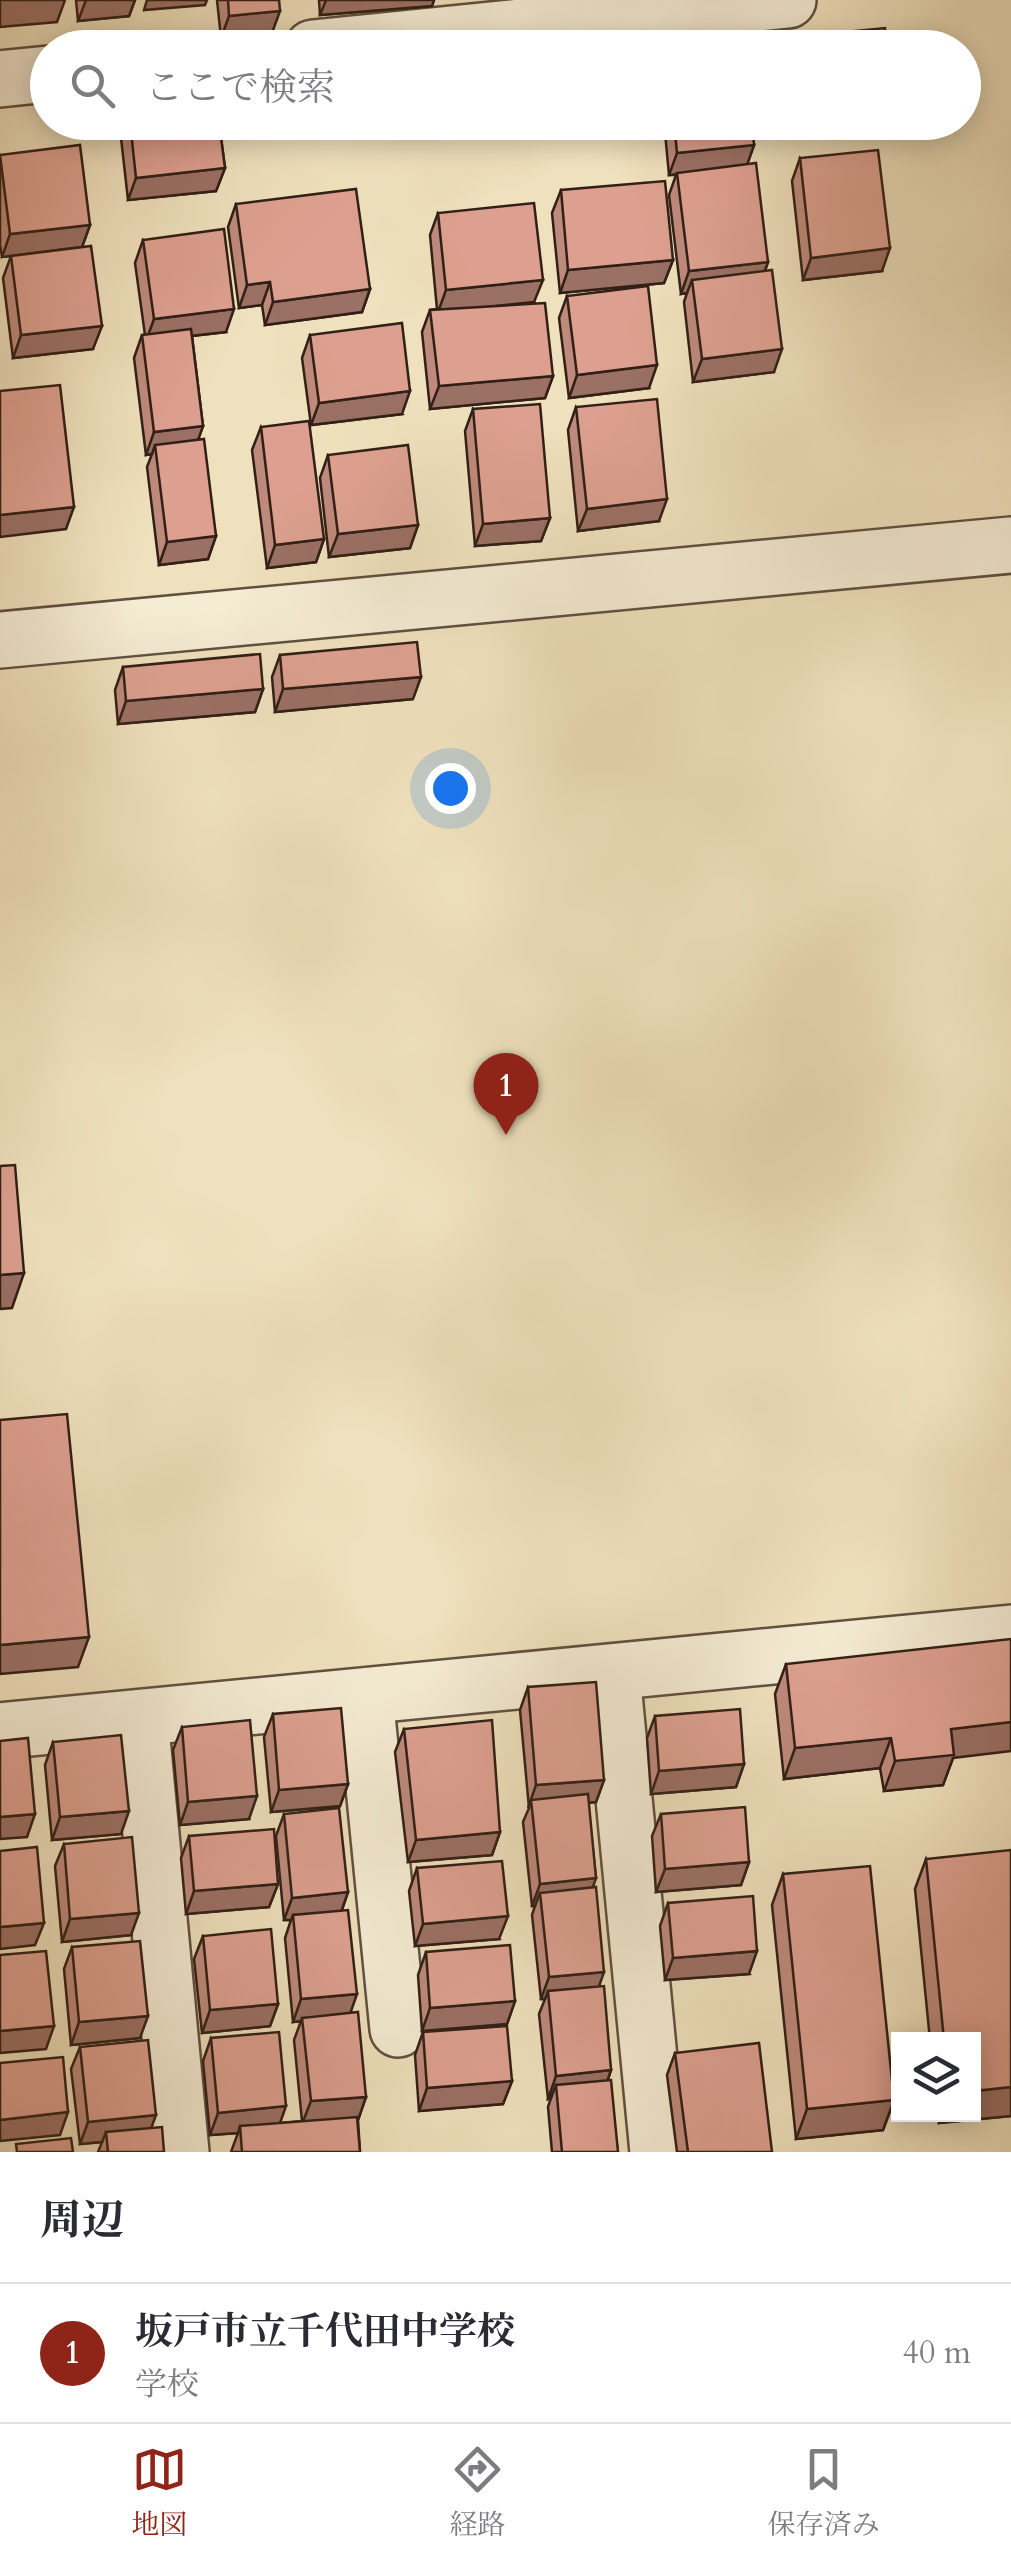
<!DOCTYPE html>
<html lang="ja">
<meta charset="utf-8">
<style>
:root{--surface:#fff;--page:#f2f2f3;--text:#2b2b33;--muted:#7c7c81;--line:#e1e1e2;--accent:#8f2418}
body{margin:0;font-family:Cardo,"Noto Serif JP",serif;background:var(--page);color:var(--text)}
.controls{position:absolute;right:30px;bottom:30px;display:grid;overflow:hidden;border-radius:0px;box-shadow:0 5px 25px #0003}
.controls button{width:90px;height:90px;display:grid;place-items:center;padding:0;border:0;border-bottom:2px solid var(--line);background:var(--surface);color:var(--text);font:50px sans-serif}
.you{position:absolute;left:450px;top:788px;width:35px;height:35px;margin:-25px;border:8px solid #fff;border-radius:50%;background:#1a73e8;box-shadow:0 0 0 15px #1a73e833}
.badge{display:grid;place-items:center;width:65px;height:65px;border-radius:50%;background:var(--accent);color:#fff;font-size:32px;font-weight:700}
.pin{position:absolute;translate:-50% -82px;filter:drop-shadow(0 2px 5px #0008)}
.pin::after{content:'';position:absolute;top:52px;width:35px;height:30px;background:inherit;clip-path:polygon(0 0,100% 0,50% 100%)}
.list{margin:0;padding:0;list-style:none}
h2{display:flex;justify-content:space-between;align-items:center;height:130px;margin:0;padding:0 40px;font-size:42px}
h2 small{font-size:32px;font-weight:400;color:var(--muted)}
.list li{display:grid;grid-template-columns:65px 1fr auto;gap:30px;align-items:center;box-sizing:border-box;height:140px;padding:0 40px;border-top:2px solid var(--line)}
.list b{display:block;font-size:38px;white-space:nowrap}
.list p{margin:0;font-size:32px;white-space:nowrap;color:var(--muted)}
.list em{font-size:32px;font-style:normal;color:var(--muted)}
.icon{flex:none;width:55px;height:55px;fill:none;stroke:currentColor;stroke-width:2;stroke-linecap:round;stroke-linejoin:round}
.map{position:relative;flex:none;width:1011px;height:2152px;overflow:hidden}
.search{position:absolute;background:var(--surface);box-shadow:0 5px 25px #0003;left:30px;right:30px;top:30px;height:110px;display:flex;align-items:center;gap:25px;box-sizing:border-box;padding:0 35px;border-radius:55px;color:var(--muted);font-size:38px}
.sheet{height:270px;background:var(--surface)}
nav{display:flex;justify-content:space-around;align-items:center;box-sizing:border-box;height:140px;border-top:2px solid var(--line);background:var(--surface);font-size:28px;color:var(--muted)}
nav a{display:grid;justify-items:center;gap:5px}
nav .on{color:var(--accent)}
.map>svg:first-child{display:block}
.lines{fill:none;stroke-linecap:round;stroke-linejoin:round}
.minor-casing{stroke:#615040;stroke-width:60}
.tertiary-casing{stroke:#615040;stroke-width:60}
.minor{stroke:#f5ecd4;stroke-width:55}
.tertiary{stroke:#f5ecd4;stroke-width:55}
.wall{fill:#be8a7c;stroke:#321f16;stroke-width:2.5}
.shaded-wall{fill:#9b7065;stroke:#321f16;stroke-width:2.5}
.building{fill:#dda090;stroke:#321f16;stroke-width:2.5}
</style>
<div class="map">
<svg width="1011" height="2152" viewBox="0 0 1011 2152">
<rect width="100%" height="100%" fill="#efe1bd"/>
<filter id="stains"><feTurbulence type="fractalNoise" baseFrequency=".002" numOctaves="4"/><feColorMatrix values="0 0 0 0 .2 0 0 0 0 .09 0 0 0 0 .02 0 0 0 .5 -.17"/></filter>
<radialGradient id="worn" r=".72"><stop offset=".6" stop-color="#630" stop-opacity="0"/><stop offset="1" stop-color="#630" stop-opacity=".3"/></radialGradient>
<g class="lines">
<g class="minor-casing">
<g id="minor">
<path d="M313 48 788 0"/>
<path d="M0 79 48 74"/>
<path d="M612 1674 658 2152"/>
<path d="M365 1696 398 2029"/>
<path d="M140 1718 181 2152"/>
<path d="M0 1731 1011 1633"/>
</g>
</g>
<g class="tertiary-casing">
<path id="tertiary" d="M0 640 1011 545"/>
</g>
<use href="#minor" class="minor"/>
<use href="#tertiary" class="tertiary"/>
</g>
<g class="wall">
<path d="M76 0H135L129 16 78 21Z"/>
<path d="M217 0H279L272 33 221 38Z"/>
<path d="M319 0H434L432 6 320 15Z"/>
<path d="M122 122H219L225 168 216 191 128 200 120 129Z"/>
<path d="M664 122H752L754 145 747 164 768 262 765 271 774 372 693 382 684 302 687 293 681 294 669 195 676 175H669Z"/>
<path d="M0 155 90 225 82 247 93 349 13 358 3 278 11 256 2 257 0 245Z"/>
<path d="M800 158 882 271 803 280 792 181Z"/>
<path d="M561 190 673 260 664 283 560 293 552 213Z"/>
<path d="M236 204 370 289 362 312 265 325 262 305 239 308 228 227Z"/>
<path d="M438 213 534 302 498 306 553 376 545 398 430 409 422 332 430 310 437 309 430 235Z"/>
<path d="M143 240 226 332 192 336 203 426 198 439 216 536 208 559 159 565 147 467 152 454 146 455 134 358 142 335H145L135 263Z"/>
<path d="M567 296 649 388 569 398 559 318Z"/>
<path d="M310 335 402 414 311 425 302 358Z"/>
<path d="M576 407 659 521 578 531 568 430Z"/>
<path d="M473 409 550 518 541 541 475 546 465 431Z"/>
<path d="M261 427 324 539 316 562 267 568 252 450Z"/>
<path d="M328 455 418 525 410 548 329 557 320 478Z"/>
<path d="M280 655 413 699 275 712 272 677Z"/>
<path d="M123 667 263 689 255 712 118 724 115 690Z"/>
<path d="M786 1664 953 1758 943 1785 884 1791 880 1768 784 1779 775 1694Z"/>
<path d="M528 1687 604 1780 596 1802 588 1803 596 1878 592 1887 599 1986 611 2070 608 2080 618 2152H552L548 2107 551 2098 548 2099 539 2014 545 1999H541L532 1915 535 1906H532L523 1822 529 1808 520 1710Z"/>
<path d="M273 1714 348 1784 340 1806 271 1812 264 1737Z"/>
<path d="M655 1716 744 1764 736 1787 651 1794 647 1738Z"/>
<path d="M182 1727 249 1819 180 1825 173 1750Z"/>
<path d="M404 1729 500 1832 492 1855 408 1862 395 1752Z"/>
<path d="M53 1742 121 1834 52 1840 45 1765Z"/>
<path d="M284 1814 348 1892 342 1910 350 2013 366 2097 358 2120 360 2152H231L238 2133 210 2135 203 2061 211 2038 280 2123 302 2121 294 2040 301 2021 293 2022 285 1938 291 1920H284L276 1836Z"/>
<path d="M661 1814 749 1862 741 1885 656 1892 652 1836Z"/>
<path d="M189 1836 278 1884 269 1907 186 1914 181 1858Z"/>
<path d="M64 1844 131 1935 62 1942 55 1866Z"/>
<path d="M926 1859 1011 2116 939 2123 938 2114H974V2040H930L915 1889Z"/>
<path d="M417 1868 499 1939 415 1946 409 1891Z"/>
<path d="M783 1874 894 2100 883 2130 796 2139 772 1905Z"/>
<path d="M668 1903 749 1974 665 1980 660 1926Z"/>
<path d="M203 1936 278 2004 270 2026 202 2033 194 1959Z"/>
<path d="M72 1947 140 2038 71 2045 64 1969Z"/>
<path d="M426 1952 515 2001 507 2024 422 2031 418 1975Z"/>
<path d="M423 2032 512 2081 503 2104 419 2111 415 2055Z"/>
<path d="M80 2047 151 2128 164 2152H98L102 2142 80 2144 71 2069Z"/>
<path d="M675 2053 772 2152H677L667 2075Z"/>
</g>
<g class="shaded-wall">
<path d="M0 0H65L57 22 0 27Z"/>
<path d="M86 0H135L129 16 78 21Z"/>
<path d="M147 0H207L205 5 144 10Z"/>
<path d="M326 0H434L432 6 320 15Z"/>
<path d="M280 11 272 33 221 38 229 16Z"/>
<path d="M805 122H884L802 132Z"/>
<path d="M754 145 746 168 669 175 677 153Z"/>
<path d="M225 168 216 191 128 200 136 178Z"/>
<path d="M90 225 82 247 2 257 10 234Z"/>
<path d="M890 248 882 271 803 280 811 258Z"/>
<path d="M673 260 664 283 560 293 568 270Z"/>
<path d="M768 262 760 284 692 280 687 293 681 294 689 271Z"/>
<path d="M543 280 534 302 438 312 446 290Z"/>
<path d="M270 282 262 305 239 308 247 285Z"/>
<path d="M370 289 362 312 265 325 273 302Z"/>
<path d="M234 309 226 332 146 341 154 319Z"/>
<path d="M102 326 93 349 13 358 21 335Z"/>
<path d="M782 349 774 372 693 382 702 359Z"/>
<path d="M657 365 649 388 569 398 577 375Z"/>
<path d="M553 376 545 398 430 409 439 386Z"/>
<path d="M410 391 402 414 311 425 319 403Z"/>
<path d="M203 426 195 449 155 445 152 454 146 455 154 432Z"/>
<path d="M667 499 659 521 578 531 587 509Z"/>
<path d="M74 507 66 529 0 537V515Z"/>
<path d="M550 518 541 541 475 546 483 524Z"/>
<path d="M418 525 410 548 329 557 338 534Z"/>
<path d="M216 536 208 559 159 565 167 542Z"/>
<path d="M324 539 316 562 267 568 275 545Z"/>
<path d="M421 677 413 699 275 712 283 689Z"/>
<path d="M263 689 255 712 118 724 126 701Z"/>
<path d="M24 1273 12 1308 0 1309V1275Z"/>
<path d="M89 1637 78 1667 0 1674V1645Z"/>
<path d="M1011 1722V1751L953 1758 943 1785 884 1791 895 1761 951 1729Z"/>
<path d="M891 1738 880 1768 784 1779 795 1748Z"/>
<path d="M744 1764 736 1787 651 1794 659 1771Z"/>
<path d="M604 1780 596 1802 532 1807 531 1800 528 1808 536 1785Z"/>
<path d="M348 1784 340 1806 271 1812 279 1790Z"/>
<path d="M257 1796 249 1819 180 1825 188 1802Z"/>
<path d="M129 1811 121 1834 52 1840 60 1817Z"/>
<path d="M35 1814 27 1837 0 1839V1817Z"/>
<path d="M500 1832 492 1855 408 1862 416 1840Z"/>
<path d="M749 1862 741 1885 656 1892 665 1869Z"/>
<path d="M596 1878 588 1901 540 1893 535 1906H532L540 1884Z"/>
<path d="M278 1884 269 1907 186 1914 194 1891Z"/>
<path d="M348 1892 340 1915H293L291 1920H284L292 1898Z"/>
<path d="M139 1913 131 1935 62 1942 70 1919Z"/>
<path d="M508 1916 499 1939 415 1946 423 1924Z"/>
<path d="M44 1923 35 1945 0 1949V1927Z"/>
<path d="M757 1951 749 1974 665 1980 673 1958Z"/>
<path d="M604 1972 596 1995 548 1991 545 1999H541L549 1977Z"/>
<path d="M357 1994 349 2017 302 2018 301 2021 293 2022 301 1999Z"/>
<path d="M515 2001 507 2024 422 2031 430 2008Z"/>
<path d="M278 2004 270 2026 202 2033 210 2010Z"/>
<path d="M148 2016 140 2038 71 2045 79 2022Z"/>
<path d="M54 2026 46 2049 0 2053V2031Z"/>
<path d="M611 2070 603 2093 556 2085 551 2098 548 2099 556 2076Z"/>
<path d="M512 2081 503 2104 419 2111 427 2088Z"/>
<path d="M1011 2087V2116L939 2123 942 2114H974V2091Z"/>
<path d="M366 2097 358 2120 302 2124 311 2101Z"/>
<path d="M894 2100 883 2130 796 2139 807 2109Z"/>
<path d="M286 2106 278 2129 240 2126 238 2133 210 2135 218 2113Z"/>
<path d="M68 2112 60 2135 0 2141V2120Z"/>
<path d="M156 2115 148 2137 106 2132 102 2142 80 2144 88 2122Z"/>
</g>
<g class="building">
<path d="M228 0H279L280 11 229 16Z"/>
<path d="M885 28 887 48H804L803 36Z"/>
<path d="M744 45 745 48H713Z"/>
<path d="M130 122H219L225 168 136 178Z"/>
<path d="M674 122H752L754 145 677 153Z"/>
<path d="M80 145 90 225 10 234 0 155Z"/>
<path d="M878 150 890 248 811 258 800 158Z"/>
<path d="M756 163 768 262 689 271 677 173Z"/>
<path d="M665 181 673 260 568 270 561 190Z"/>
<path d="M356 189 370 289 273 302 270 282 247 285 236 204Z"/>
<path d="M534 203 543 280 446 290 438 213Z"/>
<path d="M224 229 234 309 154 319 143 240Z"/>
<path d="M91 246 102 326 21 335 11 256Z"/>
<path d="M772 270 782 349 702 359 692 280Z"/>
<path d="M648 286 657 365 577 375 567 296Z"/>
<path d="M545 303 553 376 439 386 430 310Z"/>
<path d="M402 323 410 391 319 403 310 335Z"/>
<path d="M191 329 203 426 154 432 142 335Z"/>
<path d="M60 385 74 507 0 515V391Z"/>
<path d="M657 399 667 499 587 509 576 407Z"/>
<path d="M540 404 550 518 483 524 473 409Z"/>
<path d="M309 421 324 539 275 545 261 427Z"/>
<path d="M204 439 216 536 167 542 155 445Z"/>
<path d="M408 445 418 525 338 534 328 455Z"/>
<path d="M417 642 421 677 283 689 280 655Z"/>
<path d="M260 654 263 689 126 701 123 667Z"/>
<path d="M15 1165 24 1273 0 1275V1166Z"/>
<path d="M67 1414 89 1637 0 1645V1420Z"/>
<path d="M1011 1639V1722L951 1729 954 1755 895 1761 891 1738 795 1748 786 1664Z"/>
<path d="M596 1682 604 1780 536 1785 528 1687Z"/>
<path d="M341 1708 348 1784 279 1790 273 1714Z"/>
<path d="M740 1709 744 1764 659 1771 655 1716Z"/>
<path d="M250 1720 257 1796 188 1802 182 1727Z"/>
<path d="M492 1720 500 1832 416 1840 404 1729Z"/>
<path d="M121 1735 129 1811 60 1817 53 1742Z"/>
<path d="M28 1738 35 1814 0 1817V1741Z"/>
<path d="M588 1794 596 1878 540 1884 531 1800Z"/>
<path d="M745 1807 749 1862 665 1869 661 1814Z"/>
<path d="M339 1808 348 1892 292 1898 284 1814Z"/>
<path d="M274 1829 278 1884 194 1891 189 1836Z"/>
<path d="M132 1837 139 1913 70 1919 64 1844Z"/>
<path d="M37 1847 44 1923 0 1927V1851Z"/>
<path d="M1011 1850V2087L974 2091V2040H944L926 1859Z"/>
<path d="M502 1861 508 1916 423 1924 417 1868Z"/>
<path d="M870 1866 894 2100 807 2109 783 1874Z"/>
<path d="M596 1887 604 1972 549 1977 540 1893Z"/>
<path d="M753 1896 757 1951 673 1958 668 1903Z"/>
<path d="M348 1910 357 1994 301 1999 293 1915Z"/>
<path d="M271 1929 278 2004 210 2010 203 1936Z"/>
<path d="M140 1941 148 2016 79 2022 72 1947Z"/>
<path d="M510 1945 515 2001 430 2008 426 1952Z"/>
<path d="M46 1951 54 2026 0 2031V1955Z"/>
<path d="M604 1986 611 2070 556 2076 548 1991Z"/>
<path d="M358 2012 366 2097 311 2101 302 2018Z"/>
<path d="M507 2026 512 2081 427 2088 423 2032Z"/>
<path d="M279 2032 286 2106 218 2113 211 2038Z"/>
<path d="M148 2040 156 2115 88 2122 80 2047Z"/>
<path d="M759 2043 772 2152H688L675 2053Z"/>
<path d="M63 2057 68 2112 0 2120V2063Z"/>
<path d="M611 2080 618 2152H562L556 2085Z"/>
<path d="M357 2117 360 2152H242L240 2126Z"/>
<path d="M162 2127 164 2152H108L106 2132Z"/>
<path d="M71 2138 73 2152H17L16 2144Z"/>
</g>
<rect width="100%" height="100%" filter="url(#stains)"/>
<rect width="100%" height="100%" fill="url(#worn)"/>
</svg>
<div class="controls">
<button><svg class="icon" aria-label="layers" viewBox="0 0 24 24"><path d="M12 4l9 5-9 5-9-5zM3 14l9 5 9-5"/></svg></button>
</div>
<div class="you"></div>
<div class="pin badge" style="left:506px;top:1135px">1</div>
<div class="search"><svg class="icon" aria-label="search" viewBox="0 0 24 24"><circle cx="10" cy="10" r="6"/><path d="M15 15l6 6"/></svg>ここで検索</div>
</div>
<section class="sheet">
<h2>周辺<small></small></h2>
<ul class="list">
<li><span class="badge">1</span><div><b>坂戸市立千代田中学校</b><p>学校</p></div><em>40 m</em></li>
</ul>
</section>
<nav>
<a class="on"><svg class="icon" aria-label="map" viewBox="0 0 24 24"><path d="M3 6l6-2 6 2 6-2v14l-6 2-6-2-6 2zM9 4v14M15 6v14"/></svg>地図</a>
<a><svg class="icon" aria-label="directions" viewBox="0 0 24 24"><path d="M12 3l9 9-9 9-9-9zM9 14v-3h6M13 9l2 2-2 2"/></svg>経路</a>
<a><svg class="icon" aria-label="saved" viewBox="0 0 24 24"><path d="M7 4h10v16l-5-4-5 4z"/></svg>保存済み</a>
</nav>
